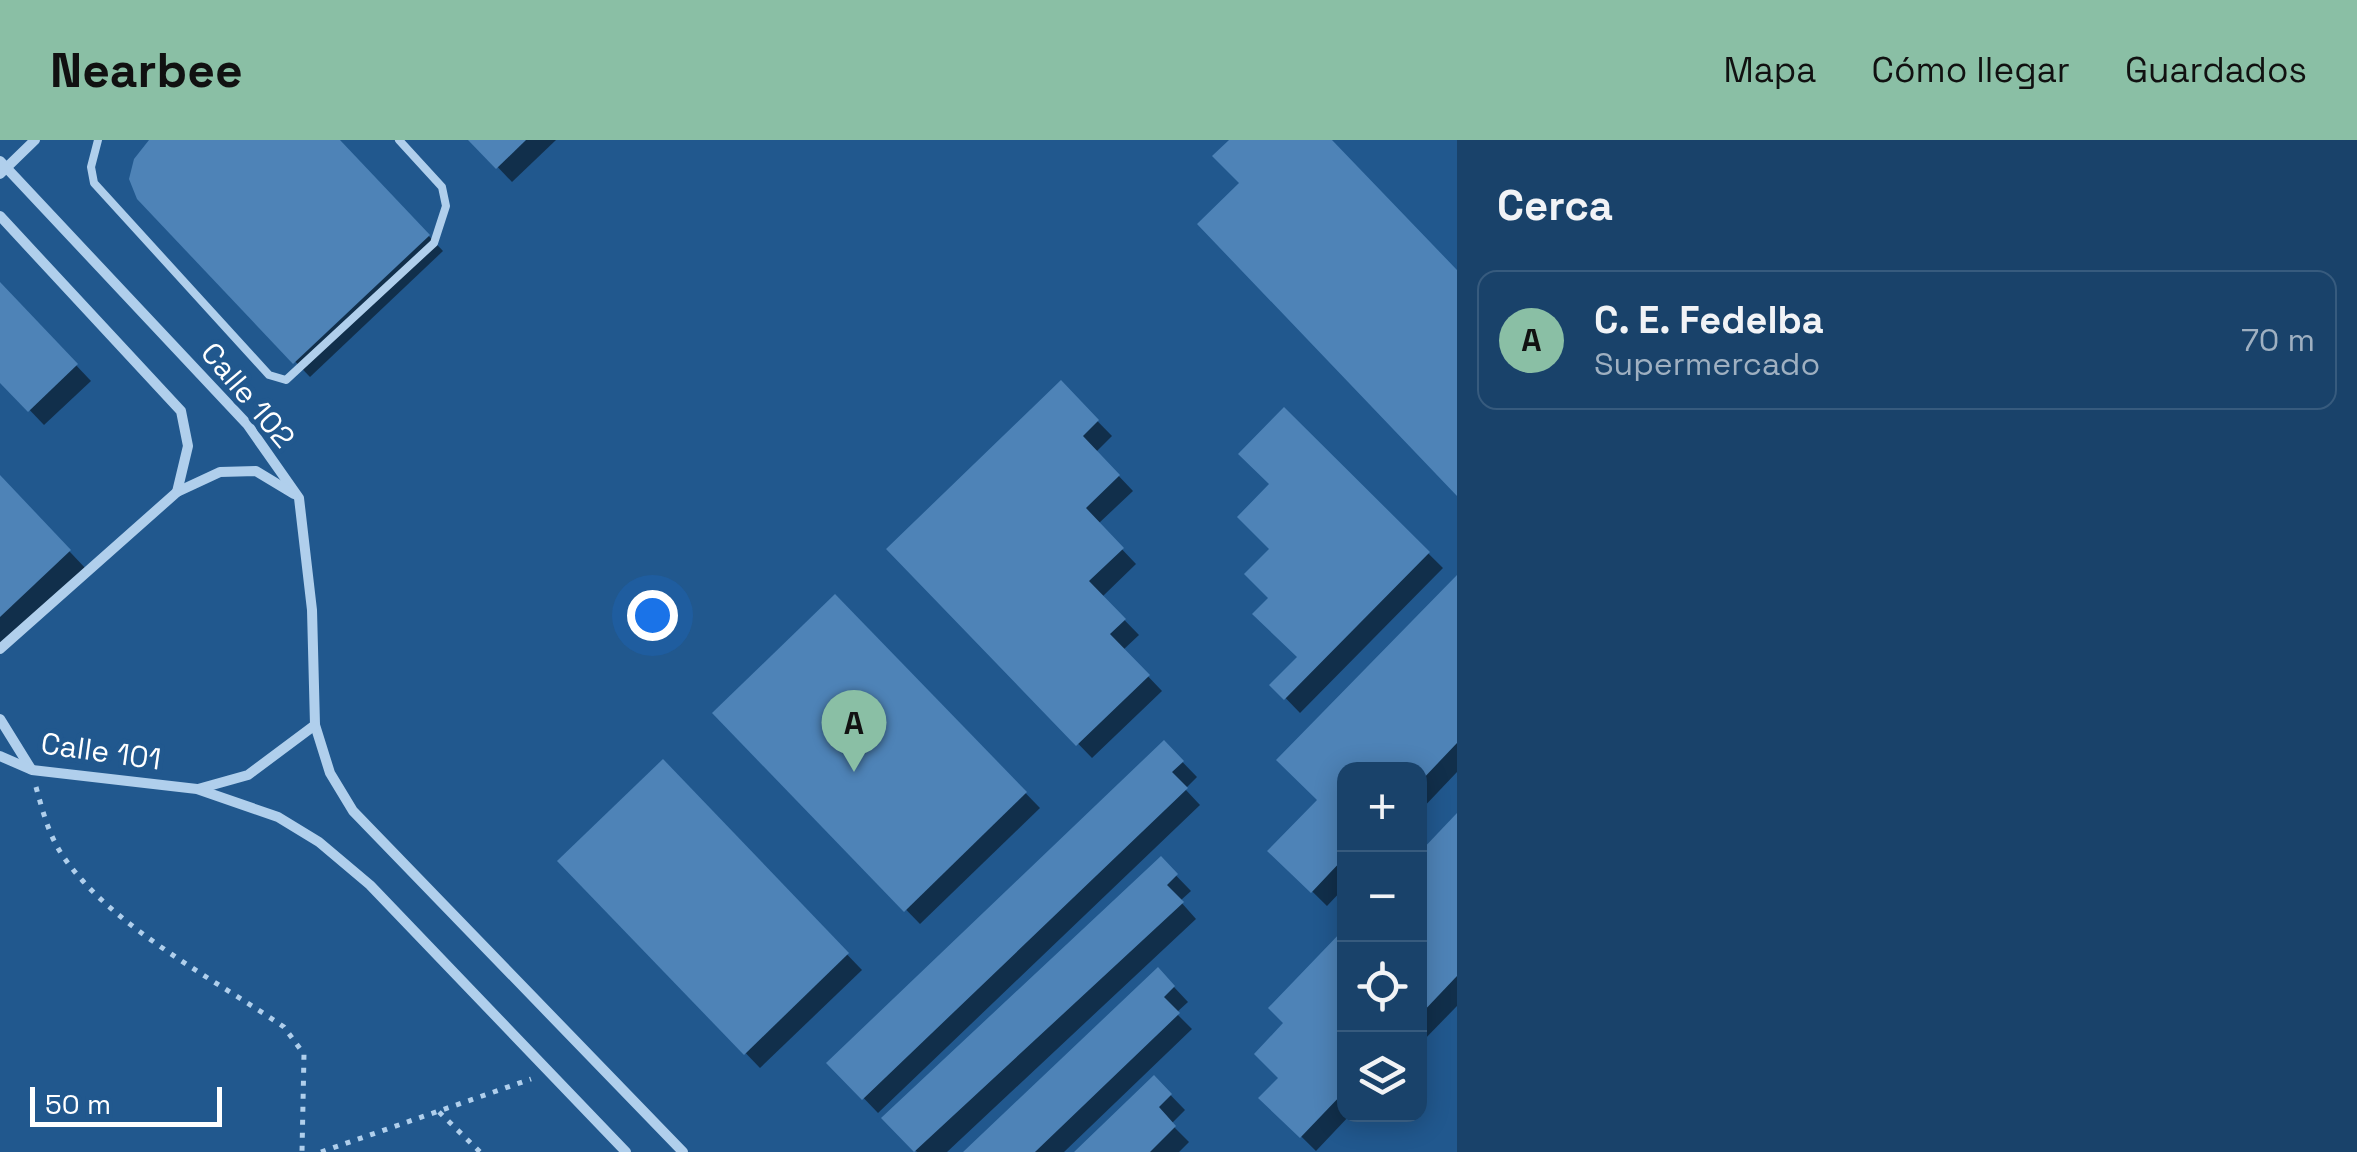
<!DOCTYPE html>
<html lang="es">
<meta charset="utf-8">
<style>
:root{--surface:#19426a;--page:#264d72;--text:#f1f3f6;--muted:#9fb0c1;--line:#375b7e;--accent:#8abfa5}
body{margin:0;font-family:"Space Grotesk",sans-serif;background:var(--page);color:var(--text)}
.controls{position:absolute;right:30px;bottom:30px;display:grid;overflow:hidden;border-radius:20px;box-shadow:0 5px 25px #0003}
.controls button{width:90px;height:90px;display:grid;place-items:center;padding:0;border:0;border-bottom:2px solid var(--line);background:var(--surface);color:var(--text);font:50px sans-serif}
.scale{position:absolute;left:30px;bottom:25px;width:192px;box-sizing:border-box;padding-left:10px;border:5px solid #fff;border-top:0;font-size:28px;line-height:35px;white-space:nowrap;color:#fff;-webkit-text-stroke:8px #21588e;paint-order:stroke}
.you{position:absolute;left:652px;top:475px;width:35px;height:35px;margin:-25px;border:8px solid #fff;border-radius:50%;background:#1a73e8;box-shadow:0 0 0 15px #1a73e833}
.badge{display:grid;place-items:center;width:65px;height:65px;border-radius:50%;background:var(--accent);color:#111;font-size:32px;font-weight:700}
.pin{position:absolute;translate:-50% -82px;filter:drop-shadow(0 2px 5px #0008)}
.pin::after{content:'';position:absolute;top:52px;width:35px;height:30px;background:inherit;clip-path:polygon(0 0,100% 0,50% 100%)}
.list{margin:0;padding:0;list-style:none}
h2{display:flex;justify-content:space-between;align-items:center;height:130px;margin:0;padding:0 40px;font-size:42px}
h2 small{font-size:32px;font-weight:400;color:var(--muted)}
.list li{display:grid;grid-template-columns:65px 1fr auto;gap:30px;align-items:center;box-sizing:border-box;height:140px;margin:0 20px 20px;padding:0 20px;border:2px solid var(--line);border-radius:20px}
.list b{display:block;font-size:38px;white-space:nowrap}
.list p{margin:0;font-size:32px;white-space:nowrap;color:var(--muted)}
.list em{font-size:32px;font-style:normal;color:var(--muted)}
.icon{flex:none;width:55px;height:55px;fill:none;stroke:currentColor;stroke-width:2;stroke-linecap:round;stroke-linejoin:round}
.map{position:relative;flex:none;width:1457px;height:1012px;overflow:hidden}
header{display:flex;align-items:center;gap:60px;box-sizing:border-box;height:140px;padding:0 50px;background:var(--accent);color:#111}
header strong{font-size:48px}
nav{display:flex;gap:55px;margin-inline-start:auto;font-size:35px}
main{display:flex}
aside{flex:1;background:var(--surface)}
.map>svg:first-child{display:block}
.shadow{fill:#0007}
.building{fill:#4e83b7}
.lines{fill:none;stroke-linecap:round;stroke-linejoin:round}
.path{stroke:#b0cfec;stroke-width:5;stroke-dasharray:5 8;stroke-linecap:butt}
.lane{stroke:#b0cfec;stroke-width:8}
.street{stroke:#b0cfec;stroke-width:10}
.labels{text-anchor:middle;dominant-baseline:central;stroke-width:10;stroke-linejoin:round;paint-order:stroke}
.street-label{font-size:30px;fill:#fff;stroke:#21588e}
</style>
<header>
<strong>Nearbee</strong>
<nav><a>Mapa</a><a>Cómo llegar</a><a>Guardados</a></nav>
</header>
<main>
<div class="map">
<svg width="1457" height="1012" viewBox="0 0 1457 1012">
<rect width="100%" height="100%" fill="#21588e"/>
<g class="shadow">
<path d="M153 0H338L443 111 310 237 139 58Z"/>
<path d="M472 0H556L512 42Z"/>
<path d="M0 145 91 241 44 285 0 239Z"/>
<path d="M1061 244 1112 296 1096 312 1133 351 1098 384 1136 424 1102 457 1139 495 1123 510 1162 551 1092 618 889 409Z"/>
<path d="M1284 271 1443 428 1300 573 1273 545 1300 518 1271 458 1272 344Z"/>
<path d="M0 338 88 431 0 514Z"/>
<path d="M1457 439V632L1420 671V630H1344V748L1327 766 1271 711 1320 660Z"/>
<path d="M835 457 1040 668 920 784 715 573Z"/>
<path d="M1164 603 1197 637 1185 649 1200 665 878 973 830 923Z"/>
<path d="M663 623 862 830 760 928 561 721Z"/>
<path d="M1457 676V866L1420 904V715Z"/>
<path d="M1161 720 1191 751 1180 761 1196 779 947 1012H917L884 978Z"/>
<path d="M1344 793V974H1351L1316 1011 1262 958 1281 938 1287 883 1271 868Z"/>
<path d="M1158 830 1188 862 1176 873 1192 889 1064 1012H967Z"/>
<path d="M1154 938 1185 970 1171 984 1189 1002 1179 1012H1078Z"/>
</g>
<g class="building">
<path d="M149 0H340L430 95 293 224 137 59 129 39 134 19Z"/>
<path d="M468 0H526L496 29Z"/>
<path d="M1229 0H1332L1457 130V356L1197 84 1239 43 1212 16Z"/>
<path d="M0 142 78 224 28 272 0 243Z"/>
<path d="M1061 240 1099 280 1083 296 1120 335 1086 368 1124 408 1089 441 1126 479 1110 494 1150 535 1076 606 886 409Z"/>
<path d="M1284 267 1430 412 1284 560 1269 545 1297 517 1252 474 1268 458 1244 434 1269 409 1237 377 1269 344 1238 314Z"/>
<path d="M0 335 71 410 0 477Z"/>
<path d="M1457 435V603L1420 642V630H1344V718L1311 753 1267 711 1317 660 1276 620Z"/>
<path d="M835 454 1027 652 904 772 712 573Z"/>
<path d="M1164 600 1184 621 1172 632 1188 648 862 960 826 923Z"/>
<path d="M663 619 849 813 744 915 557 721Z"/>
<path d="M1457 673V836L1420 875V712Z"/>
<path d="M1161 716 1178 734 1167 745 1184 762 914 1012 881 978Z"/>
<path d="M1344 789V952L1300 998 1258 958 1278 938 1254 914 1283 883 1268 868Z"/>
<path d="M1158 827 1175 846 1164 857 1180 873 1035 1012H963Z"/>
<path d="M1154 935 1172 954 1159 967 1176 986 1150 1012H1074Z"/>
</g>
<g class="lines">
<g class="path">
<path d="M36 647C43 672 49 697 65 719 114 788 214 839 284 887L304 914 302 1012"/>
<path d="M439 972 480 1012"/>
<path d="M321 1012 531 939"/>
</g>
<path class="lane" d="M98 0 91 27 94 43 269 235 286 240 434 103 446 66 442 47 399 0"/>
<g class="street">
<path d="M0 21 247 284 299 358 312 470 315 585 330 633 353 671 683 1012"/>
<path d="M0 34 35 0"/>
<path d="M0 76 181 271 188 306 177 352"/>
<path d="M0 509 177 352 220 332 256 331 294 354"/>
<path d="M0 579 31 629"/>
<path d="M0 616 32 630 197 649 278 677 319 702 370 745 626 1012"/>
<path d="M198 649 248 635 315 585"/>
</g>
</g>
<g class="labels">
<g class="street-label">
<text transform="translate(248 255) rotate(50)">Calle 102</text>
<text transform="translate(101 611) rotate(8)">Calle 101</text>
</g>
</g>
</svg>
<div class="controls">
<button>+</button>
<button>−</button>
<button><svg class="icon" aria-label="locate" viewBox="0 0 24 24"><circle cx="12" cy="12" r="6"/><path d="M12 2v4M12 18v4M2 12h4M18 12h4"/></svg></button>
<button><svg class="icon" aria-label="layers" viewBox="0 0 24 24"><path d="M12 4l9 5-9 5-9-5zM3 14l9 5 9-5"/></svg></button>
</div>
<div class="scale">50 m</div>
<div class="you"></div>
<div class="pin badge" style="left:854px;top:632px">A</div>
</div>
<aside>
<h2>Cerca<small></small></h2>
<ul class="list">
<li><span class="badge">A</span><div><b>C. E. Fedelba</b><p>Supermercado</p></div><em>70 m</em></li>
</ul>
</aside>
</main>
